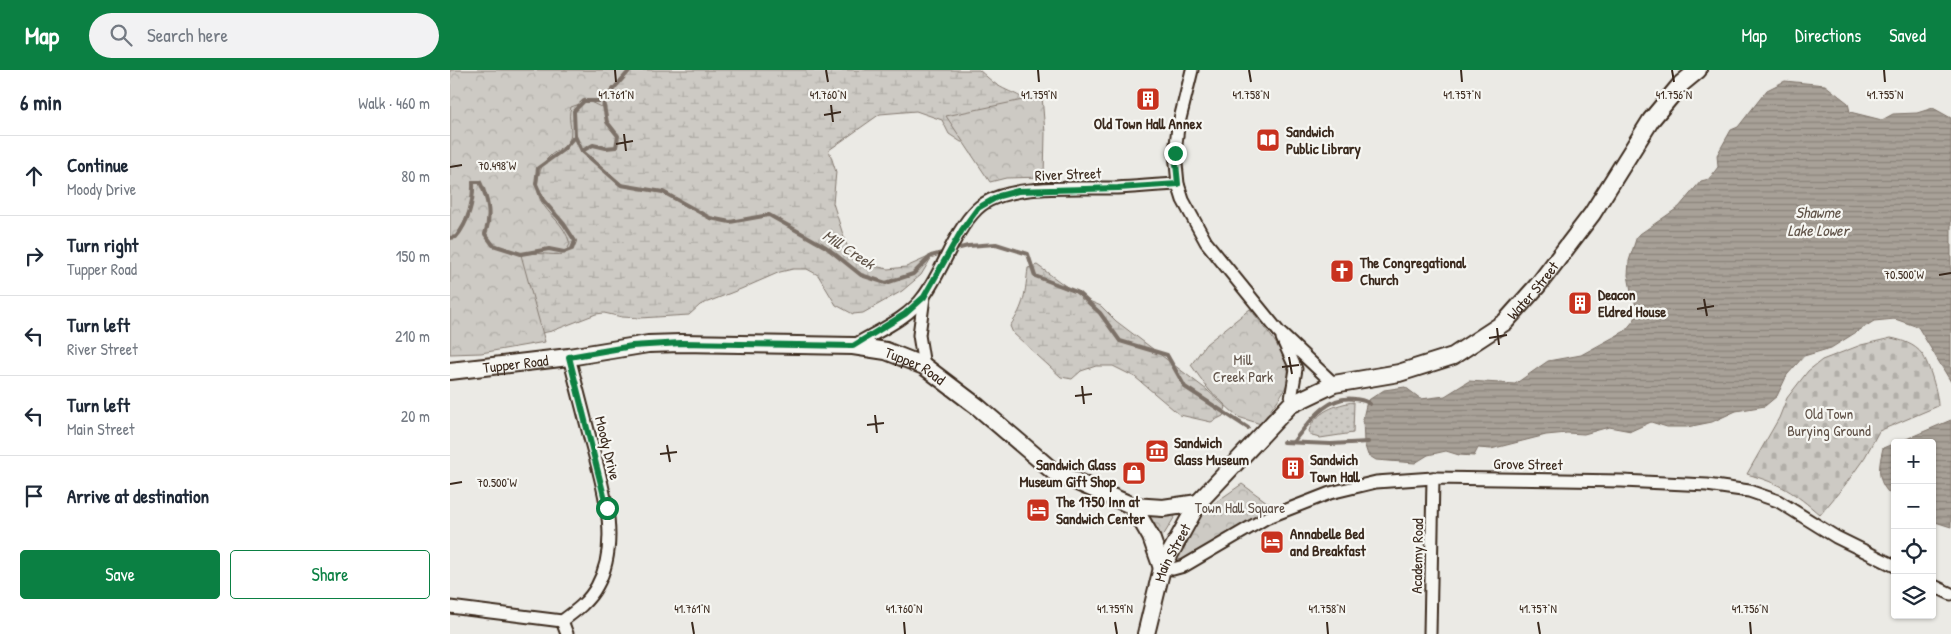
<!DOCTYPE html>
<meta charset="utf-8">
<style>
:root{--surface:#fff;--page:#f2f2f3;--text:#1f2937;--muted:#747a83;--line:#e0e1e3;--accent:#0b8043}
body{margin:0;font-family:"Patrick Hand",sans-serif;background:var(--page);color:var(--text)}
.controls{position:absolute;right:15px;bottom:15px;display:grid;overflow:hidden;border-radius:5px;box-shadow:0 1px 4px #0004}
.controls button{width:45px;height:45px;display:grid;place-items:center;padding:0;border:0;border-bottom:1px solid var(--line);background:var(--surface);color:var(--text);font:25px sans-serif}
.stop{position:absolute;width:15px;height:15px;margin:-11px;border:4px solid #0b8043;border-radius:50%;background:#fff}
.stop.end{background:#0b8043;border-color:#fff;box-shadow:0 1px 5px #0008}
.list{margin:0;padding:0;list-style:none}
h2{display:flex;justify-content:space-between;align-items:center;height:65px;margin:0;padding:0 20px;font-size:21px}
h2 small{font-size:16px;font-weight:400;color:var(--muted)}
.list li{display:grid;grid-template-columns:32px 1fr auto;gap:15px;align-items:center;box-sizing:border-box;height:80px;padding:0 20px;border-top:1px solid var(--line)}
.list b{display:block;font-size:19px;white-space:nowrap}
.list p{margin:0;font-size:16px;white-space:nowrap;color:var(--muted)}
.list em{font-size:16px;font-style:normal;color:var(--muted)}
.actions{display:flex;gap:10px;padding:15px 20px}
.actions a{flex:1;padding:11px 0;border:1px solid var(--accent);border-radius:5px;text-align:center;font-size:18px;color:var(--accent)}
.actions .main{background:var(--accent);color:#fff}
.icon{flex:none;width:28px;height:28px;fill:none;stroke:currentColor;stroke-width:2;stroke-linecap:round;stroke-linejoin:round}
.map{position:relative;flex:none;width:1501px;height:564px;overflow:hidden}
header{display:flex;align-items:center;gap:30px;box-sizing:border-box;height:70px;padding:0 25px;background:var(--accent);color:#fff}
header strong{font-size:24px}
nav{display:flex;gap:28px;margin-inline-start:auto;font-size:18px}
.search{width:350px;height:45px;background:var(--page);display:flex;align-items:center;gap:12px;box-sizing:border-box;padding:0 18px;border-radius:28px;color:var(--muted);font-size:19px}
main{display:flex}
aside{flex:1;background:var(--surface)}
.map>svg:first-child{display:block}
.grass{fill:url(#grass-dots);stroke:#847a71}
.wetland{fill:url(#wetland-marsh);stroke:#847a71}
.cemetery{fill:url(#cemetery-stones);stroke:#847a71}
.park{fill:url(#park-crowns);stroke:#847a71}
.water{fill:url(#water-rules);stroke:#7c7167}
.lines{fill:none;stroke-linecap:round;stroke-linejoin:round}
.stream{stroke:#7c7167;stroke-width:4}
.minor-casing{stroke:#3b2a1e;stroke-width:15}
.secondary-casing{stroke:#3b2a1e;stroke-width:20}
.minor{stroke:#f6f6f2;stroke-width:11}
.secondary{stroke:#f6f6f2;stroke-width:16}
.route{stroke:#0b8043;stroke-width:6}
.ticks{fill:none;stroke:#3b2a1e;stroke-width:2}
.labels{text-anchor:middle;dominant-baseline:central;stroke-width:4.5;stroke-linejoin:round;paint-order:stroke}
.poi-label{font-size:15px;font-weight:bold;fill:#3b2a1e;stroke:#f6f6f2;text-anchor:start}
.street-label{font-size:15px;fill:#3b2a1e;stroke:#f6f6f2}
.park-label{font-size:15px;fill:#605248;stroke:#f6f6f2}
.water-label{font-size:16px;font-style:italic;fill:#615449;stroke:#f6f6f2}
.ticks-label{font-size:12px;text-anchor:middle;fill:#3b2a1e;stroke:#f6f6f2;stroke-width:4.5;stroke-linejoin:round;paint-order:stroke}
</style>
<header>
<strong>Map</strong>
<div class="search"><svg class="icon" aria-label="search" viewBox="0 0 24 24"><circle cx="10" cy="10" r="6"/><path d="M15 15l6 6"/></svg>Search here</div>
<nav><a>Map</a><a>Directions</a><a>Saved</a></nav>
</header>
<main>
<aside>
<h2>6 min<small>Walk · 460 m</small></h2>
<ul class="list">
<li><svg class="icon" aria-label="ahead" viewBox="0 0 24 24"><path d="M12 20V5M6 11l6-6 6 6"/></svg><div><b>Continue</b><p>Moody Drive</p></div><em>80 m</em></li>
<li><svg class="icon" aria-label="right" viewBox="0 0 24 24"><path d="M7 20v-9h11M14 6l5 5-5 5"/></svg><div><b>Turn right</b><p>Tupper Road</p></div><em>150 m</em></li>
<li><svg class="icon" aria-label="left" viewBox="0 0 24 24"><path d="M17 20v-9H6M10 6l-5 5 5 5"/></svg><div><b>Turn left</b><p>River Street</p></div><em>210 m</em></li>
<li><svg class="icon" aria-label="left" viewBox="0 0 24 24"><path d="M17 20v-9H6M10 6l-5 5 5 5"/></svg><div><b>Turn left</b><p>Main Street</p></div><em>20 m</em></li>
<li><svg class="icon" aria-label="arrive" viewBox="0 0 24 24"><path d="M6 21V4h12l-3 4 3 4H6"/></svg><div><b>Arrive at destination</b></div></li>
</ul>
<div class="actions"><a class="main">Save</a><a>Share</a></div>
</aside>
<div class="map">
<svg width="1501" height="564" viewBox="0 0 1501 564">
<defs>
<pattern id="grass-dots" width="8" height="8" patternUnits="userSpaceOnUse" patternTransform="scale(1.25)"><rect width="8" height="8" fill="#cdcac4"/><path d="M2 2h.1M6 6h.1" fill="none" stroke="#b1aea8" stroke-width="1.8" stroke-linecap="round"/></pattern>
<pattern id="wetland-marsh" width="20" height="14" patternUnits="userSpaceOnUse" patternTransform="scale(1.25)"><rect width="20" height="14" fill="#cdcac4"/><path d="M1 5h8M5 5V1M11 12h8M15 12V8" fill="none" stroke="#b1aea8"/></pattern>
<pattern id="cemetery-stones" width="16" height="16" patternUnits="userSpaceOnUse" patternTransform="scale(1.25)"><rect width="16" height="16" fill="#cdcac4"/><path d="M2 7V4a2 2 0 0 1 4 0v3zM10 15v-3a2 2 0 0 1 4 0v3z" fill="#b1aea8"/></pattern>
<pattern id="park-crowns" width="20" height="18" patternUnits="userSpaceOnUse" patternTransform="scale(1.25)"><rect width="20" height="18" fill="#cdcac4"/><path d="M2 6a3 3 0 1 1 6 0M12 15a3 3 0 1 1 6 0" fill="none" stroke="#b1aea8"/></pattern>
<pattern id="water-rules" width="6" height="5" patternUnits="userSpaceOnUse" patternTransform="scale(1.25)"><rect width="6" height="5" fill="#a8a198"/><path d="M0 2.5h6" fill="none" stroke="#8a837b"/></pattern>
</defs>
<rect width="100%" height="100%" fill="#ebeae5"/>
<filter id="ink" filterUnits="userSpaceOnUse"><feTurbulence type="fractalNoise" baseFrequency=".02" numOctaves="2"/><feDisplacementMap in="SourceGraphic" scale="10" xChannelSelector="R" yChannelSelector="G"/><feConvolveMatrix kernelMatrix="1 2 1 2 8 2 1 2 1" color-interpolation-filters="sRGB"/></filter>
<g filter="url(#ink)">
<path class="grass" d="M904 332 903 363 870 368 862 366 859 361C864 342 887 334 904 332Z"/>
<g class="wetland">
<path d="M50 0H529C535 5 541 11 547 15 567 27 570 21 584 43L526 73 511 72 499 64 492 50 466 41 430 44 379 80 386 102 383 133 395 171 401 184 415 194 438 199 456 197 483 185 471 205 452 221 413 243 403 244 386 235 368 205 357 199H343L330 202 291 219 250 235 239 245 190 248 172 247 154 243 146 244 102 261 0 281Z"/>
<path d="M587 195 632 228 651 236 666 251 757 320 776 337 773 346 761 352 730 345 685 307 663 296H646L631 301 622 309 611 307 563 263 560 256C575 235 575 223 578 198Z"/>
</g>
<path class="cemetery" d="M1441 268C1451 270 1465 274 1472 284 1479 293 1488 324 1488 336L1429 361 1415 387 1395 415 1370 445C1344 422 1331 414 1297 404L1329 348 1337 328 1358 301 1372 290 1411 275Z"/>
<g class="park">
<path d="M0 0H179L151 37 138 31 121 37C117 50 123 57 120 68 117 78 106 80 100 86 89 96 84 115 90 129 99 147 114 152 120 174L115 184C100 186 86 181 71 185L95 272 31 283 0 284Z"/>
<path d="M592 26 595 63 594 107 556 108 540 112 496 46Z"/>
<path d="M800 239C813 255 846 293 837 314 831 328 819 341 811 354L788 347 759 320 741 295 756 274Z"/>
<path d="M792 414 824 437 732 492 728 491 727 487 753 441Z"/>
<path d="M696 442 727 443 713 466 708 462Z"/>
</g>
<g class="water">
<path d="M1335 11 1375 15 1398 33 1400 42 1432 50 1443 44 1467 43 1483 38 1501 48V312L1468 257 1445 249 1424 251 1381 278 1354 286 1337 305 1327 326 1315 336 1286 341 1262 352 1237 357H1217L1201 352 1181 361 1159 357 1134 364 1117 363 1096 365 1041 379 1028 378 1024 386 1009 385 996 381 978 385 965 393 926 390 918 385 914 373 913 348 917 331 934 320 955 317 971 329 995 326 1019 311 1065 314 1098 291 1131 285 1175 261 1185 249V231L1181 221 1178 205 1179 191 1187 166 1229 137 1251 111 1259 109 1268 97 1267 85 1281 60 1288 57 1317 20Z"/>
<path d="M1501 350V457L1482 451V373H1447Z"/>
<path d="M1445 373V428C1426 414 1428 399 1433 378Z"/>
</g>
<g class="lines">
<g class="stream">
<path d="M180 0 153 31H134L124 41 125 66 132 81 171 115 213 122 260 148 280 152 319 145 376 177 411 205 436 213 463 204 481 186 496 182"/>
<path d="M132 81 143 75 156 78 166 77 168 66 157 52 153 31"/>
<path d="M0 168 6 167C18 153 24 131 23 112H30C38 129 42 145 35 164L43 175 71 184 99 179 114 182 122 179 125 171 114 154 93 130 86 114 88 98 113 80 125 66"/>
<path d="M502 180 518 176 546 174 578 184 585 206 627 222 650 243 670 271 717 285 735 317 798 358"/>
<path d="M833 372 881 374 918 372"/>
<path d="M843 372C858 354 877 324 905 329 910 330 915 330 920 334"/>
</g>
<g class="minor-casing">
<g id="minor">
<path d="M742 0 728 57 725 83 728 114 733 130 756 172 829 262 884 314"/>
<path d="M474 227 469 265 474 296"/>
<path d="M832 268 846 299 840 335"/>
<path d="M403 276C426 262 458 249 474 226 494 199 503 163 527 139 554 112 631 119 667 118 687 117 707 115 728 114"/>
<path d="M712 498 723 499 734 496 816 448 880 423 926 412 983 408 1172 411 1257 415 1299 421 1328 431 1386 467 1445 496"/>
<path d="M1482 515 1501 524"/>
<path d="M0 537 112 551C126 541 139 531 147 516 172 471 152 414 140 368 133 341 126 314 119 287"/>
<path d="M112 551 117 564"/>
<path d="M980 564 983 408"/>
</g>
</g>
<g class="secondary-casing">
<g id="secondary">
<path id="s1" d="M0 301 119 287 198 274 231 273 403 276 436 281 474 296 528 337 604 402 683 436 713 438 748 433"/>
<path d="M683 436 701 467 712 498"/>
<path id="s2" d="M696 564 712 498 748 433 840 335 884 314 949 303 1003 286 1055 252 1088 215 1142 144 1201 50 1231 14 1248 0"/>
</g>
</g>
<use href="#minor" class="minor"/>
<use href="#secondary" class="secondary"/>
</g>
</g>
<g class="lines" filter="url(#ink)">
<path class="route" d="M157 438 119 287 182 276 231 273 403 276 455 244 474 227 512 160 528 138 549 126 568 121 668 118 728 114 725 83"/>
</g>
<path class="ticks" d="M165 0 166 12M376 0 378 12M588 0 589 12M799 0 801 12M1011 0 1012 12M1222 0 1224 12M1434 0 1435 12M381 35 383 52M374 45 391 42M174 64 176 81M166 74 183 71M0 97 12 95M1489 205 1501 203M1254 229 1257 246M1247 239 1264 236M1047 258 1049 275M1039 268 1057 265M839 287 842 304M832 297 849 295M632 316 634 334M625 326 642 324M425 345 427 363M417 355 434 353M217 375 220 392M210 384 227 382M0 414 12 412M242 552 244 564M454 552 455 564M665 552 667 564M877 552 878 564M1088 552 1090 564M1300 552 1301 564"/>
<defs>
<g id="building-square" transform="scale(1.25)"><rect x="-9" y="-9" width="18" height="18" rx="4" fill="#c8321e" stroke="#f6f6f2"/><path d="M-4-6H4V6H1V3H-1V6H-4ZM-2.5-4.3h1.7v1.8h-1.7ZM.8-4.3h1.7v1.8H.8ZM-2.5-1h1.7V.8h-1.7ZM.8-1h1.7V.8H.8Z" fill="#fff"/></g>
<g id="library-square" transform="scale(1.25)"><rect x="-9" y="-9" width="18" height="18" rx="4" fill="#c8321e" stroke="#f6f6f2"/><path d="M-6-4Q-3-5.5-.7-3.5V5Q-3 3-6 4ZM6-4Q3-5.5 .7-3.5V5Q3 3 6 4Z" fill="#fff"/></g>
<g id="church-square" transform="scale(1.25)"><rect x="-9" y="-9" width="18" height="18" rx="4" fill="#c8321e" stroke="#f6f6f2"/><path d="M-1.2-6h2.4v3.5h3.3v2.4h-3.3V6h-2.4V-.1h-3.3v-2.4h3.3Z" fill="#fff"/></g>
<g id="museum-square" transform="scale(1.25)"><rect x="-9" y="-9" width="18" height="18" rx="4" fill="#c8321e" stroke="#f6f6f2"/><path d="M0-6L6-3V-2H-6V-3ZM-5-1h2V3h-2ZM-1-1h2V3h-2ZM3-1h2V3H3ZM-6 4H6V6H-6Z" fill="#fff"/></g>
<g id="shop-square" transform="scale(1.25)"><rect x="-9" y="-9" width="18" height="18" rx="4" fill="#c8321e" stroke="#f6f6f2"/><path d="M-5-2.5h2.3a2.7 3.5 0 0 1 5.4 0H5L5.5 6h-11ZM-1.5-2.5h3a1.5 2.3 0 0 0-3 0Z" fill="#fff"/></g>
<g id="hotel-square" transform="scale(1.25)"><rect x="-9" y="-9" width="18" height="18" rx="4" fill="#c8321e" stroke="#f6f6f2"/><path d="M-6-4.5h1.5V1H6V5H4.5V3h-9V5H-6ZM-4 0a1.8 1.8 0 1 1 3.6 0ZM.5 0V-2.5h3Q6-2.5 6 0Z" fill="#fff"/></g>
</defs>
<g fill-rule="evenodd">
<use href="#building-square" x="698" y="29"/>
<use href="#library-square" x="818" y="70"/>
<use href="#church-square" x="892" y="201"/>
<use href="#building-square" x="1130" y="233"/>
<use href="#museum-square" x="707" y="381"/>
<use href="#building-square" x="843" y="398"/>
<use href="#shop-square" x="684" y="403"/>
<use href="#hotel-square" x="588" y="440"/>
<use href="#hotel-square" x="822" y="472"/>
</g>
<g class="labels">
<g class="poi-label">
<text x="698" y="53" text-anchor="middle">Old Town Hall Annex</text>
<text x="836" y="61">Sandwich<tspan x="836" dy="17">Public Library</tspan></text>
<text x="910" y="192">The Congregational<tspan x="910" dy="17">Church</tspan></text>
<text x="1148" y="224">Deacon<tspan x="1148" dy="17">Eldred House</tspan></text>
<text x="724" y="372">Sandwich<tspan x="724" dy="17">Glass Museum</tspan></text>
<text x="860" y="389">Sandwich<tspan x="860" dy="17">Town Hall</tspan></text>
<text x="666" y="394" text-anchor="end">Sandwich Glass<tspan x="666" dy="17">Museum Gift Shop</tspan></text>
<text x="606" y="431">The 1750 Inn at<tspan x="606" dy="17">Sandwich Center</tspan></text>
<text x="840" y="463">Annabelle Bed<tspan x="840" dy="17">and Breakfast</tspan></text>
</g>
<g class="street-label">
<text transform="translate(618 104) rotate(-2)">River Street</text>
<text stroke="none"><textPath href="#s2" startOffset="552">Water Street</textPath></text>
<text stroke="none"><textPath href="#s1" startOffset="66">Tupper Road</textPath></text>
<text stroke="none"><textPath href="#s1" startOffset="471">Tupper Road</textPath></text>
<text transform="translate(158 378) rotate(76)">Moody Drive</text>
<text transform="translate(1078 394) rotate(1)">Grove Street</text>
<text stroke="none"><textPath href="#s2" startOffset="86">Main Street</textPath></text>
<text transform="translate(967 486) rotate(-89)">Academy Road</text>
</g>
<g class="park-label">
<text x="793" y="289">Mill<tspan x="793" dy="17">Creek Park</tspan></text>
<text x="1379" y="343">Old Town<tspan x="1379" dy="17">Burying Ground</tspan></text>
<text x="790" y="437">Town Hall Square</text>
</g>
<g class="water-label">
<text x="1368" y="142">Shawme<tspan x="1368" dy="18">Lake Lower</tspan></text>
<text transform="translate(399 179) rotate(33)">Mill Creek</text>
</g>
</g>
<g class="ticks-label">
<text x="166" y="29">41.761°N</text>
<text x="378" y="29">41.760°N</text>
<text x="589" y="29">41.759°N</text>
<text x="801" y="29">41.758°N</text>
<text x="1012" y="29">41.757°N</text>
<text x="1224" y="29">41.756°N</text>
<text x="1435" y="29">41.755°N</text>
<text x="47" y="100">70.498°W</text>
<text x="1454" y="209">70.500°W</text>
<text x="47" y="417">70.500°W</text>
<text x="242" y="543">41.761°N</text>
<text x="454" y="543">41.760°N</text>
<text x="665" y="543">41.759°N</text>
<text x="877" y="543">41.758°N</text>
<text x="1088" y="543">41.757°N</text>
<text x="1300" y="543">41.756°N</text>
</g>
</svg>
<div class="controls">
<button>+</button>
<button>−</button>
<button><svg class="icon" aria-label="locate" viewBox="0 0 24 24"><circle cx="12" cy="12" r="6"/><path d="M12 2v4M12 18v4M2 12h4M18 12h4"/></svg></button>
<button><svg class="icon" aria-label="layers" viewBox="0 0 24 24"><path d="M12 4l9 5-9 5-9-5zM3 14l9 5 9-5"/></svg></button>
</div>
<div class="stop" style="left:157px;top:438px"></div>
<div class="stop end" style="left:725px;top:83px"></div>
</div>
</main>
